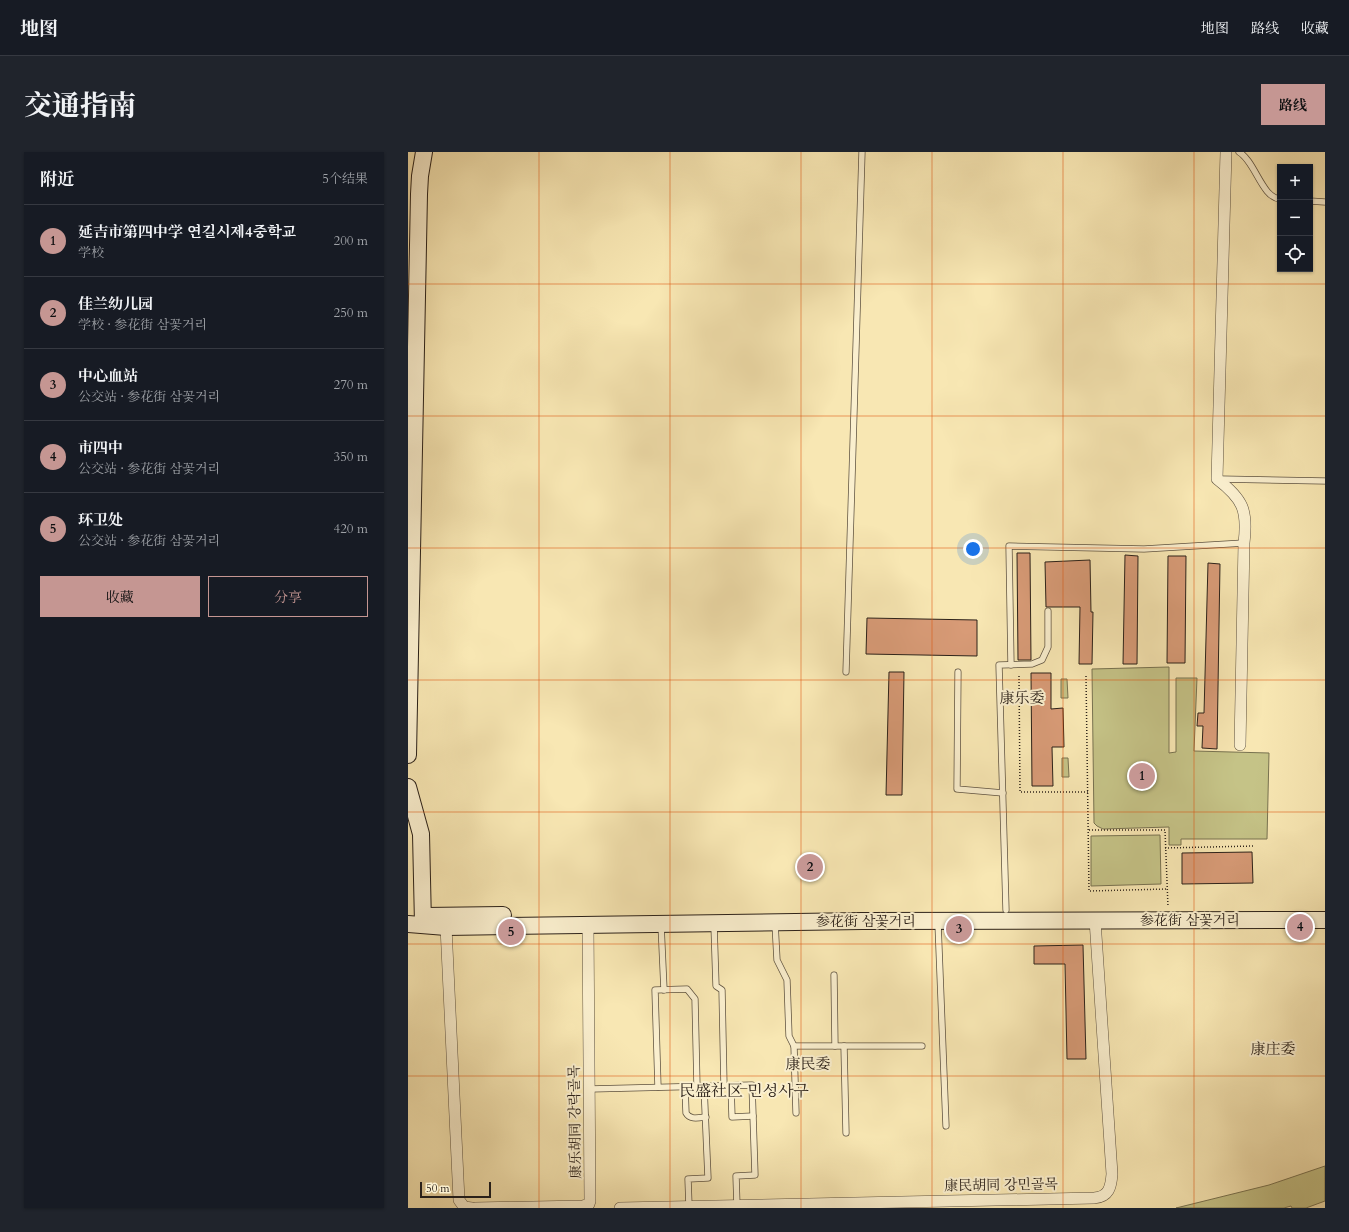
<!DOCTYPE html>
<html lang="zh">
<meta charset="utf-8">
<style>
:root{--surface:#171b24;--page:#20242c;--text:#f1f3f6;--muted:#9ea1a6;--line:#363941;--accent:#c59692}
body{margin:0;font-family:Cardo,"Noto Serif SC","Noto Serif KR",serif;background:var(--page);color:var(--text)}
.controls{position:absolute;right:12px;top:12px;display:grid;overflow:hidden;border-radius:0px;box-shadow:0 1px 3px #0004}
.controls button{width:36px;height:36px;display:grid;place-items:center;padding:0;border:0;border-bottom:1px solid var(--line);background:var(--surface);color:var(--text);font:20px sans-serif}
.scale{position:absolute;left:12px;bottom:10px;width:71px;box-sizing:border-box;padding-left:4px;border:2px solid #2b2119;border-top:0;font-size:11px;line-height:14px;white-space:nowrap;color:#2b2119;-webkit-text-stroke:3px #faefce;paint-order:stroke}
.you{position:absolute;left:565px;top:397px;width:14px;height:14px;margin:-10px;border:3px solid #fff;border-radius:50%;background:#1a73e8;box-shadow:0 0 0 6px #1a73e833}
.badge{display:grid;place-items:center;width:26px;height:26px;border-radius:50%;background:var(--accent);color:#111;font-size:13px;font-weight:700}
.pin{position:absolute;translate:-50% -50%;border:2px solid #fff;box-shadow:0 1px 4px #0006}
.list{margin:0;padding:0;list-style:none}
h2{display:flex;justify-content:space-between;align-items:center;height:52px;margin:0;padding:0 16px;font-size:17px}
h2 small{font-size:13px;font-weight:400;color:var(--muted)}
.list li{display:grid;grid-template-columns:26px 1fr auto;gap:12px;align-items:center;box-sizing:border-box;height:72px;padding:0 16px;border-top:1px solid var(--line)}
.list b{display:block;font-size:15px;white-space:nowrap}
.list p{margin:0;font-size:13px;white-space:nowrap;color:var(--muted)}
.list em{font-size:13px;font-style:normal;color:var(--muted)}
.actions{display:flex;gap:8px;padding:12px 16px}
.actions a{flex:1;padding:9px 0;border:1px solid var(--accent);border-radius:0px;text-align:center;font-size:14px;color:var(--accent)}
.actions .main{background:var(--accent);color:#111}
.icon{flex:none;width:22px;height:22px;fill:none;stroke:currentColor;stroke-width:2;stroke-linecap:round;stroke-linejoin:round}
.map{position:relative;flex:none;width:917px;height:1056px;overflow:hidden;border-radius:0px}
header{display:flex;align-items:center;gap:24px;box-sizing:border-box;height:56px;padding:0 20px;background:var(--surface);border-bottom:1px solid var(--line)}
header strong{font-size:19px}
nav{display:flex;gap:22px;margin-inline-start:auto;font-size:14px}
.intro{display:flex;align-items:center;justify-content:space-between;box-sizing:border-box;height:96px;padding:0 24px}
h1{margin:0;font-size:28px}
.button{padding:10px 18px;border-radius:0px;background:var(--accent);color:#111;font-size:14px;font-weight:700}
main{display:flex;gap:24px;padding:0 24px}
aside{flex:1;background:var(--surface);border-radius:0px;box-shadow:0 1px 3px #0004}
.map>svg:first-child{display:block}
.green{fill:#c5c387;stroke:#787250}
.building{fill:#d89b77;stroke:#2b2119}
.lines{fill:none;stroke-linecap:round;stroke-linejoin:round}
.lane-casing{stroke:#5e5240;stroke-width:7}
.street-casing{stroke:#5e5240;stroke-width:12}
.secondary-casing{stroke:#2b2119;stroke-width:18}
.path{stroke:#2b2119;stroke-width:1.5;stroke-dasharray:1 2;stroke-linecap:butt}
.lane{stroke:#faefce;stroke-width:5.5}
.street{stroke:#faefce;stroke-width:11}
.secondary{stroke:#faefce;stroke-width:16}
.grid{fill:none;stroke:#df560d;stroke-width:1;stroke-opacity:0.55}
.labels{text-anchor:middle;dominant-baseline:central;stroke-width:4;stroke-linejoin:round;paint-order:stroke}
.street-label{font-size:14px;fill:#2b2119;stroke:#faefce}
.neighbourhood-label{font-size:15px;fill:#2b2119;stroke:#faefce}
.quarter-label{font-size:16px;fill:#2b2119;stroke:#faefce}
</style>
<header>
<strong>地图</strong>
<nav><a>地图</a><a>路线</a><a>收藏</a></nav>
</header>
<div class="intro"><h1>交通指南</h1><a class="button">路线</a></div>
<main>
<aside>
<h2>附近<small>5个结果</small></h2>
<ul class="list">
<li><span class="badge">1</span><div><b>延吉市第四中学 연길시제4중학교</b><p>学校</p></div><em>200 m</em></li>
<li><span class="badge">2</span><div><b>佳兰幼儿园</b><p>学校 · 参花街 삼꽃거리</p></div><em>250 m</em></li>
<li><span class="badge">3</span><div><b>中心血站</b><p>公交站 · 参花街 삼꽃거리</p></div><em>270 m</em></li>
<li><span class="badge">4</span><div><b>市四中</b><p>公交站 · 参花街 삼꽃거리</p></div><em>350 m</em></li>
<li><span class="badge">5</span><div><b>环卫处</b><p>公交站 · 参花街 삼꽃거리</p></div><em>420 m</em></li>
</ul>
<div class="actions"><a class="main">收藏</a><a>分享</a></div>
</aside>
<div class="map">
<svg width="917" height="1056" viewBox="0 0 917 1056">
<rect width="100%" height="100%" fill="#f8e7b3"/>
<filter id="stains"><feTurbulence type="fractalNoise" baseFrequency=".005" numOctaves="4"/><feColorMatrix values="0 0 0 0 .2 0 0 0 0 .09 0 0 0 0 .02 0 0 0 .5 -.17"/></filter>
<radialGradient id="worn" r=".72"><stop offset=".6" stop-color="#630" stop-opacity="0"/><stop offset="1" stop-color="#630" stop-opacity=".3"/></radialGradient>
<g class="green">
<path d="M761 515V601L768 600V526H789L786 599 861 601 859 687H773V693H761V675L695 677 689 674 686 671 684 517Z"/>
<path d="M653 527H659L660 546H653Z"/>
<path d="M654 606H660L661 625H654Z"/>
<path d="M752 683 753 732 683 734V684Z"/>
<path d="M917 1014V1049L898 1056H884L883 1054 876 1056H768L861 1033Z"/>
</g>
<g class="building">
<path d="M609 401H622L623 508H610Z"/>
<path d="M717 403 730 404 729 512H715Z"/>
<path d="M760 404H778L777 511H759Z"/>
<path d="M682 408 683 460H685L684 512H671L672 455H638L637 410Z"/>
<path d="M800 411 812 412 809 597 794 596 795 574H789L790 561H796Z"/>
<path d="M459 466 569 468V504L458 502Z"/>
<path d="M481 520H496L494 643H478Z"/>
<path d="M623 521H643V557L655 556 656 595H644L645 634H624Z"/>
<path d="M844 700 845 731 774 732V701Z"/>
<path d="M675 793 678 907H659L657 812H626V794Z"/>
</g>
<g class="lines">
<g class="lane-casing">
<g id="lane">
<path d="M831 0C847 9 854 46 872 47"/>
<path d="M902 49 917 50"/>
<path d="M811 327 917 329"/>
<path d="M603 513 601 394 736 397 836 391"/>
<path d="M438 520 454 0"/>
<path d="M550 520 549 637 595 641"/>
<path d="M598 758 591 513 624 512 634 508 640 495V459"/>
<path d="M367 771 369 808 379 828 381 884 386 894 388 961"/>
<path d="M530 771 538 974"/>
<path d="M253 772 256 838"/>
<path d="M306 773 308 834 314 838 316 934"/>
<path d="M426 823 427 894"/>
<path d="M386 894H514"/>
<path d="M436 894 438 981"/>
<path d="M323 934 324 965 345 964"/>
<path d="M250 935 247 838 279 837 287 847 289 934"/>
<path d="M277 935 278 961C282 968 290 966 298 965"/>
<path d="M182 937 344 933 347 1023 328 1024 329 1054"/>
<path d="M281 1054 280 1027 300 1026 296 934"/>
</g>
</g>
<g class="street-casing">
<g id="street">
<path d="M818 0 809 327C835 347 840 358 836 391L832 593"/>
<path d="M38 775 51 1048 56 1055 64 1056"/>
<path d="M67 1056 175 1054 181 1052 182 1049 180 773"/>
<path d="M212 1056 686 1046C701 1045 703 1035 704 1022L687 768"/>
</g>
</g>
<g class="secondary-casing">
<g id="secondary">
<path d="M0 603 11 42 12 24 16 0"/>
<path d="M0 635 13 682 15 772"/>
<path d="M17 764 95 763"/>
<path d="M0 772 38 775 454 769 917 768"/>
</g>
</g>
<g class="path">
<path d="M611 524 612 640H681"/>
<path d="M678 524 681 739 759 737"/>
<path d="M681 678H757L760 755"/>
<path d="M757 696 845 694"/>
</g>
<use href="#lane" class="lane"/>
<use href="#street" class="street"/>
<use href="#secondary" class="secondary"/>
</g>
<path class="grid" d="M131 0V1056M262 0V1056M393 0V1056M524 0V1056M655 0V1056M786 0V1056M0 132H917M0 264H917M0 396H917M0 528H917M0 660H917M0 792H917M0 924H917"/>
<g class="labels">
<g class="street-label">
<text x="782" y="768">参花街 삼꽃거리</text>
<text x="458" y="769">参花街 삼꽃거리</text>
<text transform="translate(167 970) rotate(-91)">康乐胡同 강락골목</text>
<text transform="translate(593 1033) rotate(-1)">康民胡同 강민골목</text>
</g>
<g class="neighbourhood-label">
<text x="614" y="546">康乐委</text>
<text x="865" y="897">康庄委</text>
<text x="400" y="912">康民委</text>
</g>
<g class="quarter-label">
<text x="336" y="939">民盛社区 민성사구</text>
</g>
</g>
<rect width="100%" height="100%" filter="url(#stains)"/>
<rect width="100%" height="100%" fill="url(#worn)"/>
</svg>
<div class="controls">
<button>+</button>
<button>−</button>
<button><svg class="icon" aria-label="locate" viewBox="0 0 24 24"><circle cx="12" cy="12" r="6"/><path d="M12 2v4M12 18v4M2 12h4M18 12h4"/></svg></button>
</div>
<div class="scale">50 m</div>
<div class="you"></div>
<div class="pin badge" style="left:734px;top:624px">1</div>
<div class="pin badge" style="left:402px;top:715px">2</div>
<div class="pin badge" style="left:551px;top:777px">3</div>
<div class="pin badge" style="left:892px;top:775px">4</div>
<div class="pin badge" style="left:103px;top:780px">5</div>
</div>
</main>
